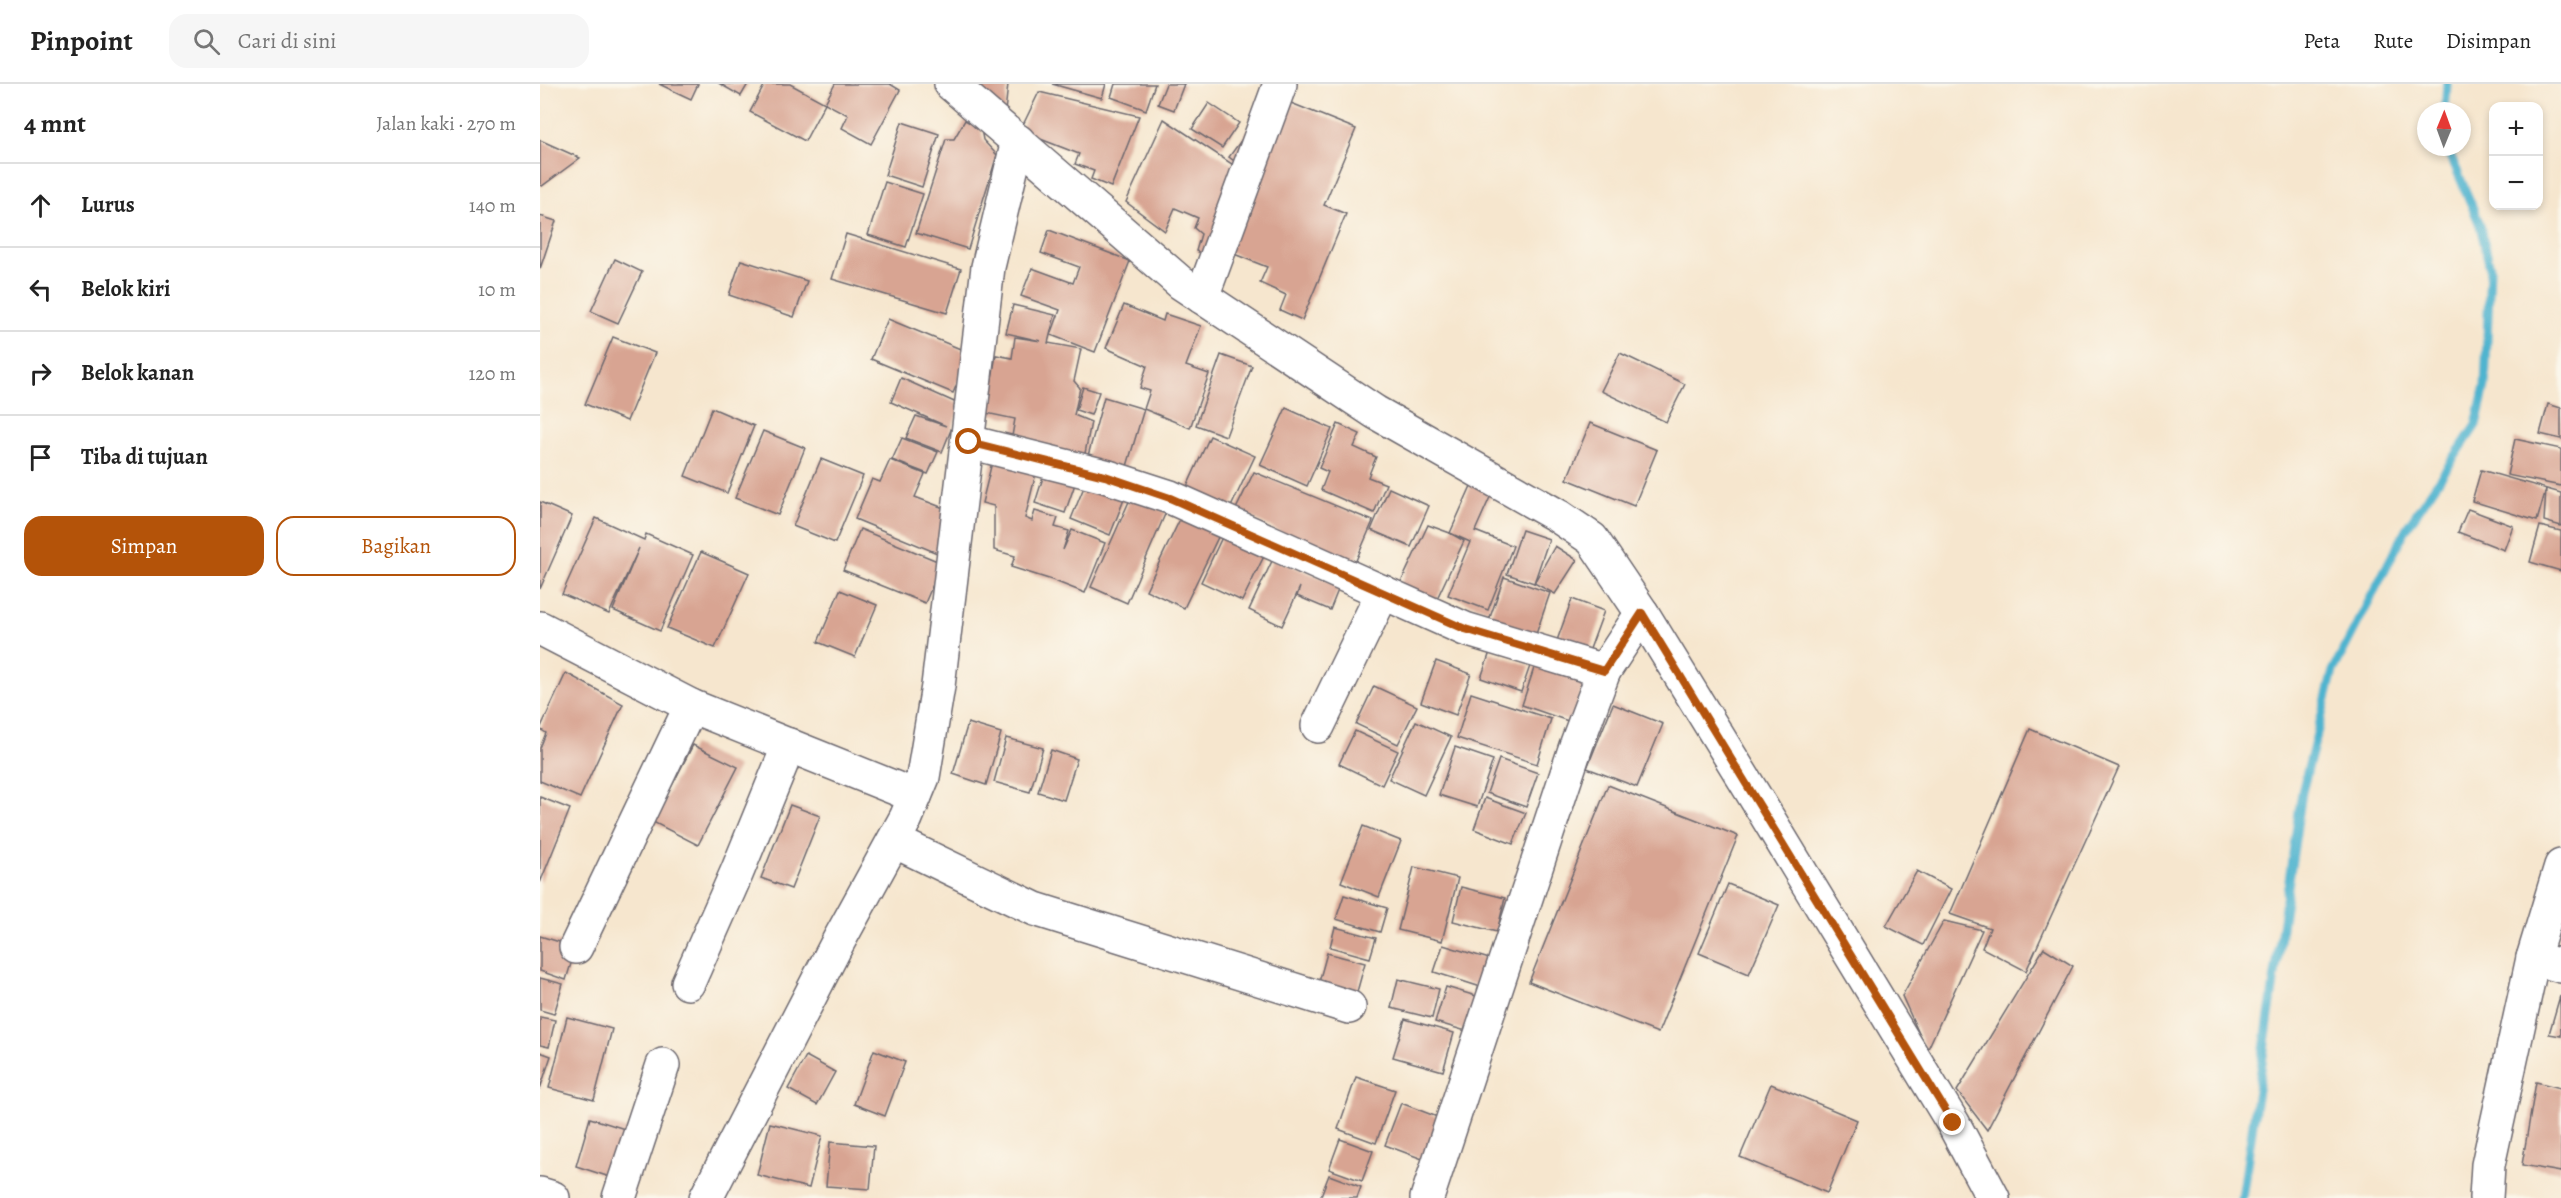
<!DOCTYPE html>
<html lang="id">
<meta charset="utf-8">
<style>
:root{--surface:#fff;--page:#f6f6f6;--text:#222;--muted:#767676;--line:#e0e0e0;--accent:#b45309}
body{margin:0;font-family:Alegreya,serif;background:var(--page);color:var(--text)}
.controls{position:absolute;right:18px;top:18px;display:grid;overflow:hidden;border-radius:12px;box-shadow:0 3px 9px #0003}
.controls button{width:54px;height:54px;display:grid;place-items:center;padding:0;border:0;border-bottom:2px solid var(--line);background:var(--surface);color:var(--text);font:30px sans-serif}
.compass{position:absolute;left:1877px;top:18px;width:54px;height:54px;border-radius:50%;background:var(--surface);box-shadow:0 3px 9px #0003;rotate:1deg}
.stop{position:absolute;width:18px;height:18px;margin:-14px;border:4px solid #b45309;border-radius:50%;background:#fff}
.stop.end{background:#b45309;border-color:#fff;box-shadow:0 2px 6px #0008}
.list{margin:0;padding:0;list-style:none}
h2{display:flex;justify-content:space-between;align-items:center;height:78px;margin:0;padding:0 24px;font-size:26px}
h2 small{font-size:20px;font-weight:400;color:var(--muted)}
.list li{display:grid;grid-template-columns:39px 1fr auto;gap:18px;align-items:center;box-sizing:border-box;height:84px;padding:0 24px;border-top:2px solid var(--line)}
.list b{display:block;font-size:22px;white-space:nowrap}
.list em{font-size:20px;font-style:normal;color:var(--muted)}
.actions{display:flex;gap:12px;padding:18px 24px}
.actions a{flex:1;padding:14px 0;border:2px solid var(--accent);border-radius:18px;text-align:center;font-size:21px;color:var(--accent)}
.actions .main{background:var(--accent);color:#fff}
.icon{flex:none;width:33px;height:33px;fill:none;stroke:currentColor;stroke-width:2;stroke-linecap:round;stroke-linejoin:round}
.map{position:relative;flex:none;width:2021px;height:1114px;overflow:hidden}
header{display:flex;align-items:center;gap:36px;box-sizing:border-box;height:84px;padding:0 30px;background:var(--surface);border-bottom:2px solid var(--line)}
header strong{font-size:28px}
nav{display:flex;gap:33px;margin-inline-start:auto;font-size:21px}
.search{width:420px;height:54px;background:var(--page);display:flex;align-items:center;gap:15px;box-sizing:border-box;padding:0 21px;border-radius:18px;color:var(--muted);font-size:22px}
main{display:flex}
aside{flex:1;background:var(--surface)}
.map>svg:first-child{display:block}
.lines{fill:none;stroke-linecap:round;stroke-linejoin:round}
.stream{stroke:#50b4cf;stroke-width:9}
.building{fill:#d8a492}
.minor-casing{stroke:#6c676e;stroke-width:36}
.tertiary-casing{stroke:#6c676e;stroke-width:36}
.secondary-casing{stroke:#6c676e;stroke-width:36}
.minor{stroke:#fff;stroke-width:33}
.tertiary{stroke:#fff;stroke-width:33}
.secondary{stroke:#fff;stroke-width:33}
.route{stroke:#b45309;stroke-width:8}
</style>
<header>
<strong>Pinpoint</strong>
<div class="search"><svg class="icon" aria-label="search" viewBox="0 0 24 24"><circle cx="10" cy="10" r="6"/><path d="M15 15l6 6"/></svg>Cari di sini</div>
<nav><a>Peta</a><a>Rute</a><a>Disimpan</a></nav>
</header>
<main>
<aside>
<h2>4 mnt<small>Jalan kaki · 270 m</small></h2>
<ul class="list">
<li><svg class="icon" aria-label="ahead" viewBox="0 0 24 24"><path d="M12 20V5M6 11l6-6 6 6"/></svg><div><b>Lurus</b></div><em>140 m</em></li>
<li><svg class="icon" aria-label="left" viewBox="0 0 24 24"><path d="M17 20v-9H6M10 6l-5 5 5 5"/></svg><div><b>Belok kiri</b></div><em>10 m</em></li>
<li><svg class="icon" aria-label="right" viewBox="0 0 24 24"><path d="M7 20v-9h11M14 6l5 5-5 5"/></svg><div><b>Belok kanan</b></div><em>120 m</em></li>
<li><svg class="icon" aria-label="arrive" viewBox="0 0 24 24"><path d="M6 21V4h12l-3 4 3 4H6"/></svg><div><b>Tiba di tujuan</b></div></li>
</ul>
<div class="actions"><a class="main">Simpan</a><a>Bagikan</a></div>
</aside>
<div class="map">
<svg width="2021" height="1114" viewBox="0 0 2021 1114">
<rect width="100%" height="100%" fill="#fbf7ec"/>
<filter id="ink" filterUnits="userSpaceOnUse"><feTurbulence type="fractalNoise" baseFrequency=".0167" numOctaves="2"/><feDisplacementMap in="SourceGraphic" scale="12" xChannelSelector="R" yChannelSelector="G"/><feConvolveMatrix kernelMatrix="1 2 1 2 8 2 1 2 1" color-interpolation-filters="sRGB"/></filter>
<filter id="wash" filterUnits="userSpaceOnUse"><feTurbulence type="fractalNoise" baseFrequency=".008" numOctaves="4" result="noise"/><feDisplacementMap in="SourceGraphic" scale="24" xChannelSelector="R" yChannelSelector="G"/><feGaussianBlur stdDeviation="1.35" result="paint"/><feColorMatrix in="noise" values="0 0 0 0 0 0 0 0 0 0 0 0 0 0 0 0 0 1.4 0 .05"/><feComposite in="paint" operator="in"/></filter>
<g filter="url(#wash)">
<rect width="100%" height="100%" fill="#f6e6ce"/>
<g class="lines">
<g class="stream">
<path d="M1905 27 1907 0"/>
<path d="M1702 1114 1762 708 1793 587 1866 445 1936 341 1945 302 1950 184 1940 141 1907 63"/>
</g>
</g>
<g id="blocks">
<g class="building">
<path d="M119 0H158L151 15Z"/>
<path d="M180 0H208L201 12Z"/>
<path d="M225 0H250L285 19 265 57 210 28Z"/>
<path d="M295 0H350L360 6 331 60 302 44 308 31 285 19Z"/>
<path d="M434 0H468L465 28Z"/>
<path d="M512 0H566L562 14Z"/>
<path d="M575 0H615L606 26 571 13Z"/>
<path d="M626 0H644L634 26 618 20Z"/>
<path d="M499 8 599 32 571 103 551 95 554 87 535 80 539 70 480 47Z"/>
<path d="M746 17 816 45 784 121 806 130 762 236 740 226 746 211 720 199 727 183 684 166Z"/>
<path d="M669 19 699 39 682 64 652 45Z"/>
<path d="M624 35 701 86 666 171 656 167 661 150 654 144 658 134 635 124 625 147 586 118Z"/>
<path d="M425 36 441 45 443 56 457 71 428 165 376 149 406 55H414Z"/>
<path d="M362 38 399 50 382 103 345 91Z"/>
<path d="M710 44 702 83 689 73Z"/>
<path d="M0 56 40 74 2 102 0 101Z"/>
<path d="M345 98 383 110 366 163 328 151Z"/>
<path d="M0 132 16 137 0 185Z"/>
<path d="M509 146 590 177 555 268 511 251 520 226 481 212 492 184 533 199 539 183 501 169Z"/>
<path d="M306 150 421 185 407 229 292 195Z"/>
<path d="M75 175 102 188 78 239 51 227Z"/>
<path d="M201 176 267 197 254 233 189 211Z"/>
<path d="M473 221 515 231 508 259 541 265 534 297 540 304 534 331 551 338 543 380 471 358 475 335 446 329 456 271 472 274 475 253 501 257 466 249Z"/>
<path d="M584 221 623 237 625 230 661 242 646 282 669 290 650 344 604 325 610 307 600 304 607 282 566 264Z"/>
<path d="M348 235 430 269 413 309 331 275Z"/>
<path d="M73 253 115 269 87 337 45 320Z"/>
<path d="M1080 269 1145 300 1126 338 1061 307Z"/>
<path d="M681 271 712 282 686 352 656 341Z"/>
<path d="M361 294 421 321 402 368 366 354 376 332 406 342 351 318Z"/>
<path d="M543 303 559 308 551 331 536 326Z"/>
<path d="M564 313 604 325 585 389 546 379Z"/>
<path d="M2008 320 2021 324V355L2000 350Z"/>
<path d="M172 324 214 342 187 409 145 392Z"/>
<path d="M746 324 792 345 767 402 720 381Z"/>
<path d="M1050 339 1117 366 1094 422 1027 395Z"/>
<path d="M798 340 820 350 814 363 836 373 828 393 846 400 834 429 781 406 788 388 779 384Z"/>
<path d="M223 347 265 364 238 431 195 414Z"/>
<path d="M670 352 715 372 689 427 645 407Z"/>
<path d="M362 354 398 368 388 390 352 376Z"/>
<path d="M1975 355 2021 365V402L1967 391Z"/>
<path d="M453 374 497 385 485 434 492 437 495 427 518 434 515 443 529 447 523 466 532 446 565 459 545 509 512 496 471 483 475 472 454 466V422L442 419Z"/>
<path d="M281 375 323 392 295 459 253 442Z"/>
<path d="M350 376 385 390 375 413 414 428 397 469 315 435 332 395 340 398Z"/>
<path d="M1941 386 2021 409V442L2004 437 2006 405 1997 437 1932 417Z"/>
<path d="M505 387 536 397 525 429 495 419Z"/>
<path d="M714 388 833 437 812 486 696 425Z"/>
<path d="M935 393 955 402 935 447 973 462 948 526 908 511 930 458 910 449Z"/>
<path d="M546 398 585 413 570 451 531 435Z"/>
<path d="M849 404 889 422 871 463 831 446Z"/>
<path d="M591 413 626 428 587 519 551 503Z"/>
<path d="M0 418 32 432 0 505Z"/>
<path d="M1928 425 1973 442 1964 466 1918 448Z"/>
<path d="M642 431 680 449 644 524 606 506Z"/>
<path d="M56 434 104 456 106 450 153 471 120 547 73 526 99 464 69 530 22 510Z"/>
<path d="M888 441 910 449 924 457 893 523 857 507Z"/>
<path d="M2000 442 2021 447V487L1990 478Z"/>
<path d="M320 445 402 479 385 519 303 486Z"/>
<path d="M982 446 1009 455 994 499 967 490Z"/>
<path d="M684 449 726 468 702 517 661 498Z"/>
<path d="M1015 462 1037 476 1015 510 994 499Z"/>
<path d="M161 468 209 489 175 564 127 544Z"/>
<path d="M733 475 800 501 790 526 757 512 760 503 742 542 709 526Z"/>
<path d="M964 493 1010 509 993 559 947 542Z"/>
<path d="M300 506 337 521 315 573 278 558Z"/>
<path d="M1032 515 1064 527 1047 573 1015 562Z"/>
<path d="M950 568 990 582 981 608 941 594Z"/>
<path d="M997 575 1047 592 1031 638 982 621Z"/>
<path d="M896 577 931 590 916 631 881 618Z"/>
<path d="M26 589 83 620 40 714 0 697V664L6 649 0 645Z"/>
<path d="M834 602 877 622 858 660 816 640Z"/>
<path d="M931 609 1011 635 997 680 917 654Z"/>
<path d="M1073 620 1123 640 1097 703 1047 684Z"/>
<path d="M876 637 911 653 884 711 849 695Z"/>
<path d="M428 639 461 649 446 701 413 690Z"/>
<path d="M1490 645 1579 683 1486 887 1442 864 1450 844 1410 830Z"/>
<path d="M815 647 858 667 842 701 799 680Z"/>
<path d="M466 654 503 664 490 708 454 698Z"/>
<path d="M153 661 198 683 158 761 113 738Z"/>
<path d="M915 663 953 676 937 723 899 711Z"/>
<path d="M511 666 537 675 524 716 498 708Z"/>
<path d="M959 675 998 689 986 723 947 709Z"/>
<path d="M1068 701 1198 752 1118 949 989 898Z"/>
<path d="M0 713 30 725 0 799Z"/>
<path d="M945 714 986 729 973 760 934 745Z"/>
<path d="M250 721 280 732 251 805 221 794Z"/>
<path d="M823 742 861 757 839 813 801 798Z"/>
<path d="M874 783 918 794 902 857 858 846Z"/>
<path d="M1377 787 1411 805 1383 861 1346 842Z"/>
<path d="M1188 800 1239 821 1209 890 1159 869Z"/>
<path d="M921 803 965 814 957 848 913 837Z"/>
<path d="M804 811 847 824 840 848 796 835Z"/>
<path d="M1404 837 1442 846 1387 967 1362 912Z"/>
<path d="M795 843 836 854 830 874 790 863Z"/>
<path d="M0 852 36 863 26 896 0 887Z"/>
<path d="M903 861 956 877 947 905 894 888Z"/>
<path d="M1504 864 1533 882 1447 1046 1417 1007Z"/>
<path d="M787 869 825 879 817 908 779 898Z"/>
<path d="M0 894 23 900 14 930 0 926Z"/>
<path d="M858 895 899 905 892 934 851 924Z"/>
<path d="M906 903 943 914 933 949 895 938Z"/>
<path d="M2020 912 2021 952 2009 950Z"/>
<path d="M0 933 15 936 9 963 0 961Z"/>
<path d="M27 933 72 945 54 1016 9 1004Z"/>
<path d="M865 935 914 949 903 987 853 973Z"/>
<path d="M334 966 365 978 345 1032 314 1020Z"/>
<path d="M0 968 11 972 0 1005Z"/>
<path d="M266 972 295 988 277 1021 248 1005Z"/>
<path d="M816 993 855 1006 836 1059 798 1045Z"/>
<path d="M1996 998 2021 1004V1088L1982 1081Z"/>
<path d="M1231 1000 1317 1036 1287 1109 1200 1073Z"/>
<path d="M861 1019 900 1034 885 1076 845 1061Z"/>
<path d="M50 1034 88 1046 73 1094 36 1082Z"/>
<path d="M230 1039 282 1052 269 1104 217 1091Z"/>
<path d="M800 1055 833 1067 822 1097 789 1085Z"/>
<path d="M290 1058 334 1062 330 1105 286 1102Z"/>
<path d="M789 1091 821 1103 817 1114H780Z"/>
</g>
</g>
</g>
<g filter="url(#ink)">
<use href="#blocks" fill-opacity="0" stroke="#6c676e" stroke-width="1.5"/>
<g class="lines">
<g class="minor-casing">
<g id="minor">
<path d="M662 213 740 0"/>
<path d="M429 358 565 392 630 413 925 545 1064 587"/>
<path d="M0 544 151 622 375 712"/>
<path d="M778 642 843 508"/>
<path d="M354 757 495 825 809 923"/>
<path d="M36 863 151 622"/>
<path d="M1993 874 2021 882"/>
<path d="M148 899 197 788 249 661"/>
<path d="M0 1110 13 1114"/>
<path d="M79 1114 123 981"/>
<path d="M166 1114 298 858 366 734 383 693 398 602 448 183 478 57"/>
<path d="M887 1114 1036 662 1064 587 1102 529"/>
</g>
</g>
<g class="tertiary-casing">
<path id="tertiary" d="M411 0 641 199 835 328 1018 432 1052 455 1102 529 1220 721 1413 1039 1453 1114"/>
</g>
<g class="secondary-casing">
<path id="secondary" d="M1946 1114 1948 1081 1993 874 2021 782"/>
</g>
<use href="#minor" class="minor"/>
<use href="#tertiary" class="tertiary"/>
<use href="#secondary" class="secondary"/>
</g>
</g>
<g class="lines" filter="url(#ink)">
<path class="route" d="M429 358 565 392 630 414 925 545 1064 587 1102 529 1413 1039"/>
</g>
</svg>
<div class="controls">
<button>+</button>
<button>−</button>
</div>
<svg class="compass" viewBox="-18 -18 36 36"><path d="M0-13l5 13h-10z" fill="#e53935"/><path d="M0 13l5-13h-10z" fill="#767676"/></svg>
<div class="stop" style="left:429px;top:358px"></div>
<div class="stop end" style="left:1413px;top:1039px"></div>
</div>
</main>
